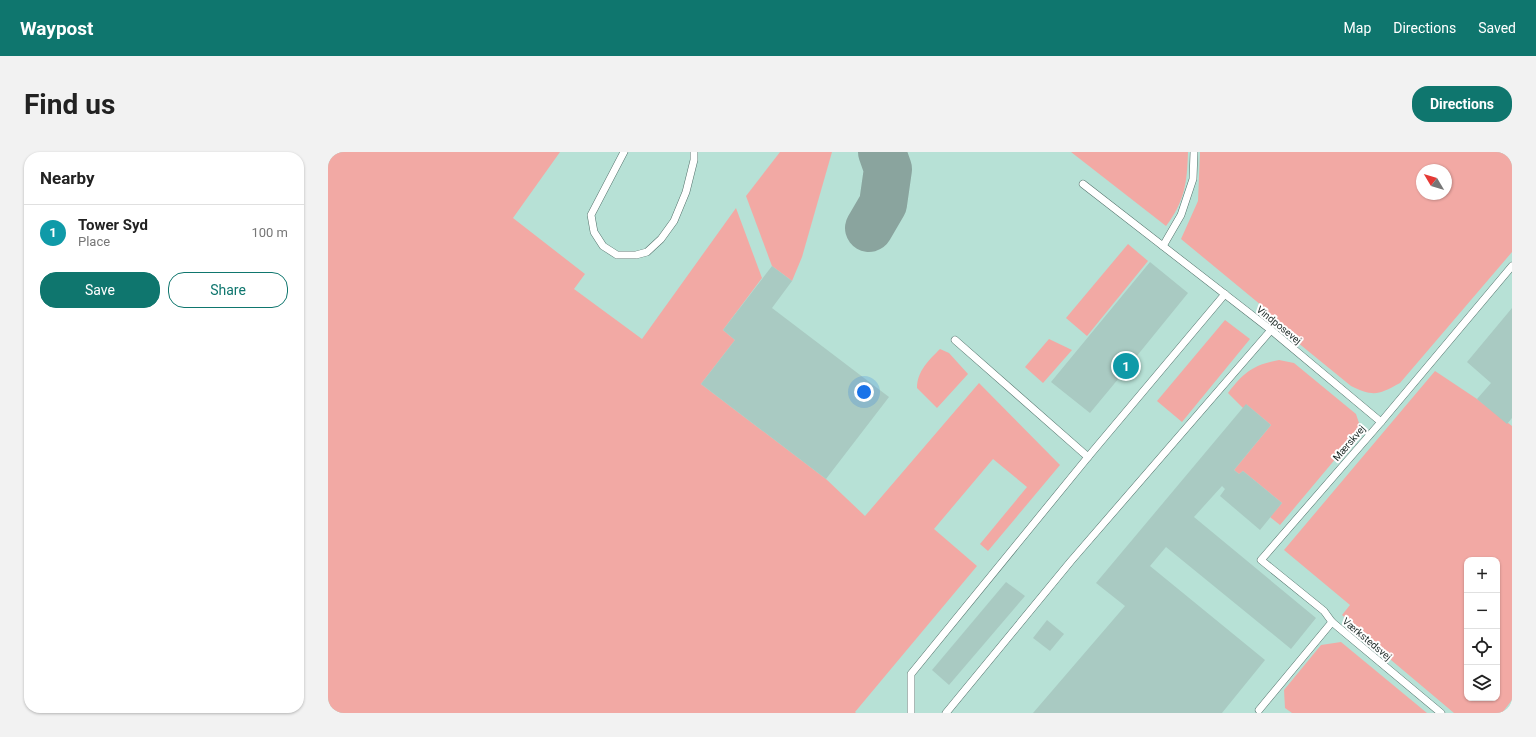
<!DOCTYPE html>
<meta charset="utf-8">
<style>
:root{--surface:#fff;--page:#f2f2f2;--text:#222;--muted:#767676;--line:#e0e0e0;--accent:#0f766e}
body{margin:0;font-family:Roboto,sans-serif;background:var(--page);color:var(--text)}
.controls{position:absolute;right:12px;bottom:12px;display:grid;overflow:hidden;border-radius:8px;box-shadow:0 1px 3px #0004}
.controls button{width:36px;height:36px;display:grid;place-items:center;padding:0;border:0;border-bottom:1px solid var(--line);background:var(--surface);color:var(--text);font:20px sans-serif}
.compass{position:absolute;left:1088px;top:12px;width:36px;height:36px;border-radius:50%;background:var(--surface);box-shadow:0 1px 3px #0004;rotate:308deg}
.you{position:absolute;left:536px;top:240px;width:14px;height:14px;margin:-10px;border:3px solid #fff;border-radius:50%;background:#1a73e8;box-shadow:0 0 0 6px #1a73e833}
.badge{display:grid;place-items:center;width:26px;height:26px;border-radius:50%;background:var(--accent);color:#fff;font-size:13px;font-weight:700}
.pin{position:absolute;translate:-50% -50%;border:2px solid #fff;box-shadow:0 1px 4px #0006}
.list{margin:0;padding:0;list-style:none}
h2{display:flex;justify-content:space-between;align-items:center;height:52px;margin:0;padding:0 16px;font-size:17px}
h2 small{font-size:13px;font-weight:400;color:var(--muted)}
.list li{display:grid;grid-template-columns:26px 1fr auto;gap:12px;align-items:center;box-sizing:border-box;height:56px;padding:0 16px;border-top:1px solid var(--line)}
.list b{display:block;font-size:15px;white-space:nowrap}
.list p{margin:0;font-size:13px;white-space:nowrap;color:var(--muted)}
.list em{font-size:13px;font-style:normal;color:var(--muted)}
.actions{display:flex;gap:8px;padding:12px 16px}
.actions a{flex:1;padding:9px 0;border:1px solid var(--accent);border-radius:16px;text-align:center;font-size:14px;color:var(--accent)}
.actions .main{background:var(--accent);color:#fff}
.icon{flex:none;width:22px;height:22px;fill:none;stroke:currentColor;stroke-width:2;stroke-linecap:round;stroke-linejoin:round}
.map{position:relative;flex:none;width:1184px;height:561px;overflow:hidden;border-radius:16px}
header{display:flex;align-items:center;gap:24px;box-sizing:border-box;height:56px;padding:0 20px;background:var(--accent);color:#fff}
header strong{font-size:19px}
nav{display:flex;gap:22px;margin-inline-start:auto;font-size:14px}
.intro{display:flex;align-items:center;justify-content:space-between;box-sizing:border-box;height:96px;padding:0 24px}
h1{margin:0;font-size:28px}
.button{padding:10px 18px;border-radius:16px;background:var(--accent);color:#fff;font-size:14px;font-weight:700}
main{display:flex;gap:24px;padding:0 24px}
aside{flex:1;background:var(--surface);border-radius:16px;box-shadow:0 1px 3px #0004}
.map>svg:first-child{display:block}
.built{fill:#b7e1d6;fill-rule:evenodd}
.green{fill:#f2a9a4;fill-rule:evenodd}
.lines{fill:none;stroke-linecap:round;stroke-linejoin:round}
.taxiway{stroke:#8aa49e;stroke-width:48}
.building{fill:#a9cac2}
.lane-casing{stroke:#54736c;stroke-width:8}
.lane{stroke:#fff;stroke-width:7}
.labels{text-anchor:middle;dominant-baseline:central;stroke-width:4;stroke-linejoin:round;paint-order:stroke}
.street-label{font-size:10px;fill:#1f2c29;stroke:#fff}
</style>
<header>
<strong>Waypost</strong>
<nav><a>Map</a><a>Directions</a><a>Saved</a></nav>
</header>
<div class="intro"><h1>Find us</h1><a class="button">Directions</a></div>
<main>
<aside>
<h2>Nearby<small></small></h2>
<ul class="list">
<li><span class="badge" style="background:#0f9aa8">1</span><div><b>Tower Syd</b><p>Place</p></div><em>100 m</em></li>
</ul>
<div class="actions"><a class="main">Save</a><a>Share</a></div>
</aside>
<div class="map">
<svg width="1184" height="561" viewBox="0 0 1184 561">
<rect width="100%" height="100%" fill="#c9ebe2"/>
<path class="built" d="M0 0H1184V561H0ZM1094 18H1118V42H1094ZM1139 408H1169V546H1139Z"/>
<g class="green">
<path d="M0 0H232L185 66 257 122 246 137 314 187 408 56 434 126 395 178 407 188 373 232 498 327 537 364 651 231 732 313 660 399 652 392 699 335 665 307 606 377 649 414 527 560 528 561H0Z"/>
<path d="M452 0H504L474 105 464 129 444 114 418 44Z"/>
<path d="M743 0H860C859 30 857 49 838 74Z"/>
<path d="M872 0H1184V100L1072 231C1050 243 1046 245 1023 234L937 164 939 158 853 87 870 49ZM1094 18H1118V42H1094Z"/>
<path d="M800 92 820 109 759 184 738 166Z"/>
<path d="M897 168 922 187 854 270 829 249Z"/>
<path d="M721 187 744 198 715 231 697 215Z"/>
<path d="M612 197 621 201 640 222 609 256 589 236C589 219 601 208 612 197Z"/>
<path d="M951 208 966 211 1028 262 1031 271 1030 280 952 373 942 365 954 351 915 319 911 322 906 318 943 273 919 253 915 256 900 241C916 220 925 213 951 208Z"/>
<path d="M1107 219 1149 247 1184 274V548L1174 561H1126L1025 476 1022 470 1014 463 1022 453 956 398ZM1139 408H1169V546H1139Z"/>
<path d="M1013 490 1099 561H964L957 556 956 538 993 493Z"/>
</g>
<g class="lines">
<path class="taxiway" d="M541 76 555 52 560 17 554 0"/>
</g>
<g class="building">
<path d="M822 110 860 141 808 205 811 210 812 216 810 221 806 226 800 228 791 226 762 261 723 230Z"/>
<path d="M444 114 464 129 444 156 561 245 498 327 373 232 407 188 395 178Z"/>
<path d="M1184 156V266L1179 272 1149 247 1163 231 1139 210Z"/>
<path d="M918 252 943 273 906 318 911 322 915 319 954 351 932 378 892 344 897 337 894 334 866 365 988 466 963 497 838 395 822 414 937 508 894 561H705L797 454 768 431Z"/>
<path d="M678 430 697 444 621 533 604 518Z"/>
<path d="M719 468 736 482 722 499 705 486Z"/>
</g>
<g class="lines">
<g class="lane-casing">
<g id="lane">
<path d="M296 0 263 63 266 80 275 94 289 103H308L319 100 333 87 346 69 358 40 366 8V0"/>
<path d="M755 32 943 178 1053 270"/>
<path d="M835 94 853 63 865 27 866 0"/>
<path d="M627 188 760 305"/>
<path d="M1004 470 996 459 933 408 1053 270 1184 114"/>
<path d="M931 558 1004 470 1113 561"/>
<path d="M583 561V522L760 305 897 142"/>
<path d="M618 561 743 409 943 178"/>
</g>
</g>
<use href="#lane" class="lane"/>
</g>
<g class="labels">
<g class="street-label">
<text transform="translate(951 173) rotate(39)">Vindposevej</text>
<text transform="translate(1021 291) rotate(-49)">Mærskvej</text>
<text transform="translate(1039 487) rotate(40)">Værkstedsvej</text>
</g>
</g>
</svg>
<div class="controls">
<button>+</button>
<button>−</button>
<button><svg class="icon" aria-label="locate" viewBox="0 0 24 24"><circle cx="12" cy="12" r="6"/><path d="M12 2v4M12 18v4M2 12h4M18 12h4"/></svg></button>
<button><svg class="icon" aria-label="layers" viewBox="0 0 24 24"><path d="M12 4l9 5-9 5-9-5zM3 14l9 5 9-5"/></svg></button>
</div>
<svg class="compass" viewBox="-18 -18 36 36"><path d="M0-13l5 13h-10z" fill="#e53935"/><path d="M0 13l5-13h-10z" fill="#767676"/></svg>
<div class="you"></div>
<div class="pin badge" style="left:798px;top:214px;background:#0f9aa8">1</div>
</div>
</main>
